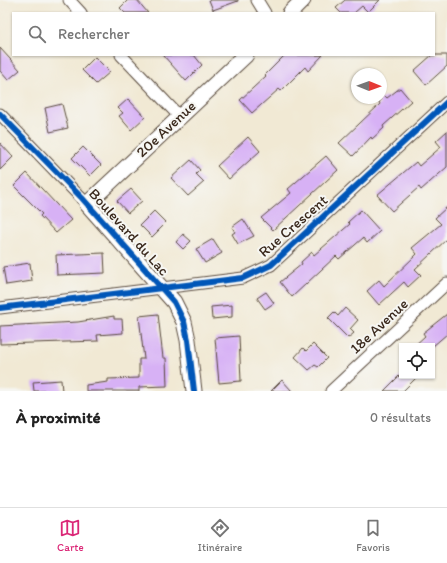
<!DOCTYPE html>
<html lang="fr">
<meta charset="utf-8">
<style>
:root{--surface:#fff;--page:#f2f2f2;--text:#222;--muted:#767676;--line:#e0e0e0;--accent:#db2777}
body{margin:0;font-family:Itim,sans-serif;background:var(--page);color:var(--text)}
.controls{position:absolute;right:12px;bottom:12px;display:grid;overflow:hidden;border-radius:0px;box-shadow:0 1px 3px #0004}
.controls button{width:36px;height:36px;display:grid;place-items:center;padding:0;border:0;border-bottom:1px solid var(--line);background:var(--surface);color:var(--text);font:20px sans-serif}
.compass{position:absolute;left:351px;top:68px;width:36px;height:36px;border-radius:50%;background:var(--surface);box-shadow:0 1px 3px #0004;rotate:91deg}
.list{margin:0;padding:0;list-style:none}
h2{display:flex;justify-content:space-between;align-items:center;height:52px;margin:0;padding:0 16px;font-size:17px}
h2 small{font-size:13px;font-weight:400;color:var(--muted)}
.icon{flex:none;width:22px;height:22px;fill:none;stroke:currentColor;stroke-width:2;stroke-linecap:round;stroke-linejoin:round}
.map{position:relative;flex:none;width:447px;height:391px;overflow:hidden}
.search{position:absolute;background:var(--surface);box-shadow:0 1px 3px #0004;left:12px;right:12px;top:12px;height:44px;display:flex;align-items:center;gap:10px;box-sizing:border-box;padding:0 14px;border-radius:0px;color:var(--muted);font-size:15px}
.sheet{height:116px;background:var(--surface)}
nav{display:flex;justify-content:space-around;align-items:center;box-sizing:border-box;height:56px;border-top:1px solid var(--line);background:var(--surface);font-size:11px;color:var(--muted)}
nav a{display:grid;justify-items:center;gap:2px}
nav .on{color:var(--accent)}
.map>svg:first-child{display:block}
.building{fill:#d7b1f5}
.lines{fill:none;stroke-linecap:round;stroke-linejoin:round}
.street-casing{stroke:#564739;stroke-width:13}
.secondary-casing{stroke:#564739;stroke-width:17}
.street{stroke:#fff;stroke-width:11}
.secondary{stroke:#fff;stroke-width:15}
.cycleway-casing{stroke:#f6f6f2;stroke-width:8}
.cycleway{stroke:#0057b8;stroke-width:6}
.labels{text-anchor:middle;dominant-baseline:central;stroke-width:4;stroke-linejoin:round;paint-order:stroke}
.street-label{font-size:15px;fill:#3b2a1e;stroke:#f6f6f2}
</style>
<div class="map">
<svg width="447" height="391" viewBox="0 0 447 391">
<rect width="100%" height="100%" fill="#f6f6f2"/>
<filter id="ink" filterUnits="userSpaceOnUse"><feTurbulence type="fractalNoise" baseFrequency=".025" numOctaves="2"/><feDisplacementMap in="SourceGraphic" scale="8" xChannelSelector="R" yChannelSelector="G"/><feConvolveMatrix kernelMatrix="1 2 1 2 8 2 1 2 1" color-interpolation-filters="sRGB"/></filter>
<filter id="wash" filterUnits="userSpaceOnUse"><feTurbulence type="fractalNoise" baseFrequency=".012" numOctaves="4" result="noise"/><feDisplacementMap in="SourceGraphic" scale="16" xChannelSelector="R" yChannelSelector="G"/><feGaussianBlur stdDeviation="0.9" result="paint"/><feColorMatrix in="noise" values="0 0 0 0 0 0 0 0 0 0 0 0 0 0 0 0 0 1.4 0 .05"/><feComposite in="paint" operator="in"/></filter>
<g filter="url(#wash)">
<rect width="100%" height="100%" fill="#f1e9d4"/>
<g id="blocks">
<g class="building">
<path d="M128 0H137L148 13H125L120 8Z"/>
<path d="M209 0H238V1L213 10Z"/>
<path d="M345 0H380L368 12 362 6 354 13H341L336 8Z"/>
<path d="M0 48 20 70 8 80 0 71Z"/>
<path d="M163 55H194L202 65 186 81Z"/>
<path d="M285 55H323L308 71 305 67 281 91 279 89 252 113 240 100 266 76 265 75Z"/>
<path d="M432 55H447V66L426 85 414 71Z"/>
<path d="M95 57 110 72 96 84 82 70Z"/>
<path d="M400 88 411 101 383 126 384 128 372 139 371 137 353 156 339 143 380 104 379 102 385 96 387 98Z"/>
<path d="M128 99 145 117 131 130 119 116 123 113 118 108Z"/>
<path d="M62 104 68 128 50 132 45 108Z"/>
<path d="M447 131V167L421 190 419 187 392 211 377 195 416 162 419 166 441 147 436 141Z"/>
<path d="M248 137 260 151 229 179 217 166Z"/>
<path d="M0 143 13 157 0 170Z"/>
<path d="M83 147 101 165 90 176 72 158Z"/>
<path d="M326 156 338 170 273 230 261 218 291 193 288 189Z"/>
<path d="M191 160 200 170 196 174 204 182 188 196 171 178Z"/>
<path d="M27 173 71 220 56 233 40 216 42 214 14 186Z"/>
<path d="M131 189 142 201 128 213 117 201Z"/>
<path d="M447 207V239L415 269 421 275 408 287 404 282 379 305 367 291 379 280 384 286 417 254 412 248 441 224 435 218Z"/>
<path d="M361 210 380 231 367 243 363 238 339 259 336 256 292 297 280 282 302 264 301 262 312 252 314 255 350 224 348 222Z"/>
<path d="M154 211 166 223 152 237 140 225Z"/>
<path d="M243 219 254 236 238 244 232 234 235 232 232 227Z"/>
<path d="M183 234 191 241 183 249 176 242Z"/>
<path d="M213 239 222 253 205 263 196 249Z"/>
<path d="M104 253 105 273 57 275 56 255Z"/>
<path d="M30 263 32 281 6 285 3 267Z"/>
<path d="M266 292 274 303 265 309 257 298Z"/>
<path d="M232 305V317L212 319 211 307Z"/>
<path d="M345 308 358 320 350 329 354 333 348 338 328 318 334 312 338 316Z"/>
<path d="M158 314 163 358H166L167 386 139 387V391H86V385L108 382V379L139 378V359H144L139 316Z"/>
<path d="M447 314V334L433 346H414L425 336 423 333Z"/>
<path d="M114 316V319H122L123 333 97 335 98 341 0 344V326L78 322Z"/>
<path d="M239 336 241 381 219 383 215 338Z"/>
<path d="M313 344 327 358 318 367 315 365 309 370 295 357 303 348 306 351Z"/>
<path d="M399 376H418L403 391H384Z"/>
<path d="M61 380 62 391H34L33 382Z"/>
<path d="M282 380 292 391H271Z"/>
</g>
</g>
</g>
<g filter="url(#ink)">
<use href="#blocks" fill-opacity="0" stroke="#564739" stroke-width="1"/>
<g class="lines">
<g class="street-casing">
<g id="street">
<path d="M69 0 81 13"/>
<path d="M257 0 265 13"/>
<path d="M121 55 180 117"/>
<path d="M0 114 87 204"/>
<path d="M0 308 243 278 271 265 447 102"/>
<path d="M331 391 447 283"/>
</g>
</g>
<g class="secondary-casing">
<g id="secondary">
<path d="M290 13 303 0"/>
<path d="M194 391 188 340 184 322 174 302 87 204 246 55"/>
</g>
</g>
<use href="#street" class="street"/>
<use href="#secondary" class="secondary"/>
<g class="cycleway-casing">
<g id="cycleway">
<path d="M0 114 82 198 174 302 184 322 188 340 194 391"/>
<path d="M0 308 243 278 271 265 447 102"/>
</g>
</g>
<use href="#cycleway" class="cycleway"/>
</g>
</g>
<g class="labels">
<g class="street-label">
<text transform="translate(166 129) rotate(-43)">20e Avenue</text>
<text transform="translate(293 226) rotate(-41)">Rue Crescent</text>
<text transform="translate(129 232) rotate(48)">Boulevard du Lac</text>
<text transform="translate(379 326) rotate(-43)">18e Avenue</text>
</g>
</g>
</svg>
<div class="controls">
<button><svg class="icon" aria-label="locate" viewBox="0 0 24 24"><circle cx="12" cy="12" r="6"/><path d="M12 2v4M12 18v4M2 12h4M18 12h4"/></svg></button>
</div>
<svg class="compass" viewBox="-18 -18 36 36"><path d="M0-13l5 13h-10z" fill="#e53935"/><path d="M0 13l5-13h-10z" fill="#767676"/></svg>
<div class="search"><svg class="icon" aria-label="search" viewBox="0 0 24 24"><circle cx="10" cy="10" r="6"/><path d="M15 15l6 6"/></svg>Rechercher</div>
</div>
<section class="sheet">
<h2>À proximité<small>0 résultats</small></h2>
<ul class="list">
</ul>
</section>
<nav>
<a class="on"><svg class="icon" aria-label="map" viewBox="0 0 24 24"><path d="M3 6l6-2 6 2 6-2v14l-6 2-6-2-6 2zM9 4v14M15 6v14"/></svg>Carte</a>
<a><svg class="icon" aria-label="directions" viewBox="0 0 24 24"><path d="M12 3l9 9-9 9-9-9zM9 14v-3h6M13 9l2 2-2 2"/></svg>Itinéraire</a>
<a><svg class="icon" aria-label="saved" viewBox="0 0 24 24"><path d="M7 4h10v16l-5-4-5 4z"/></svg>Favoris</a>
</nav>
